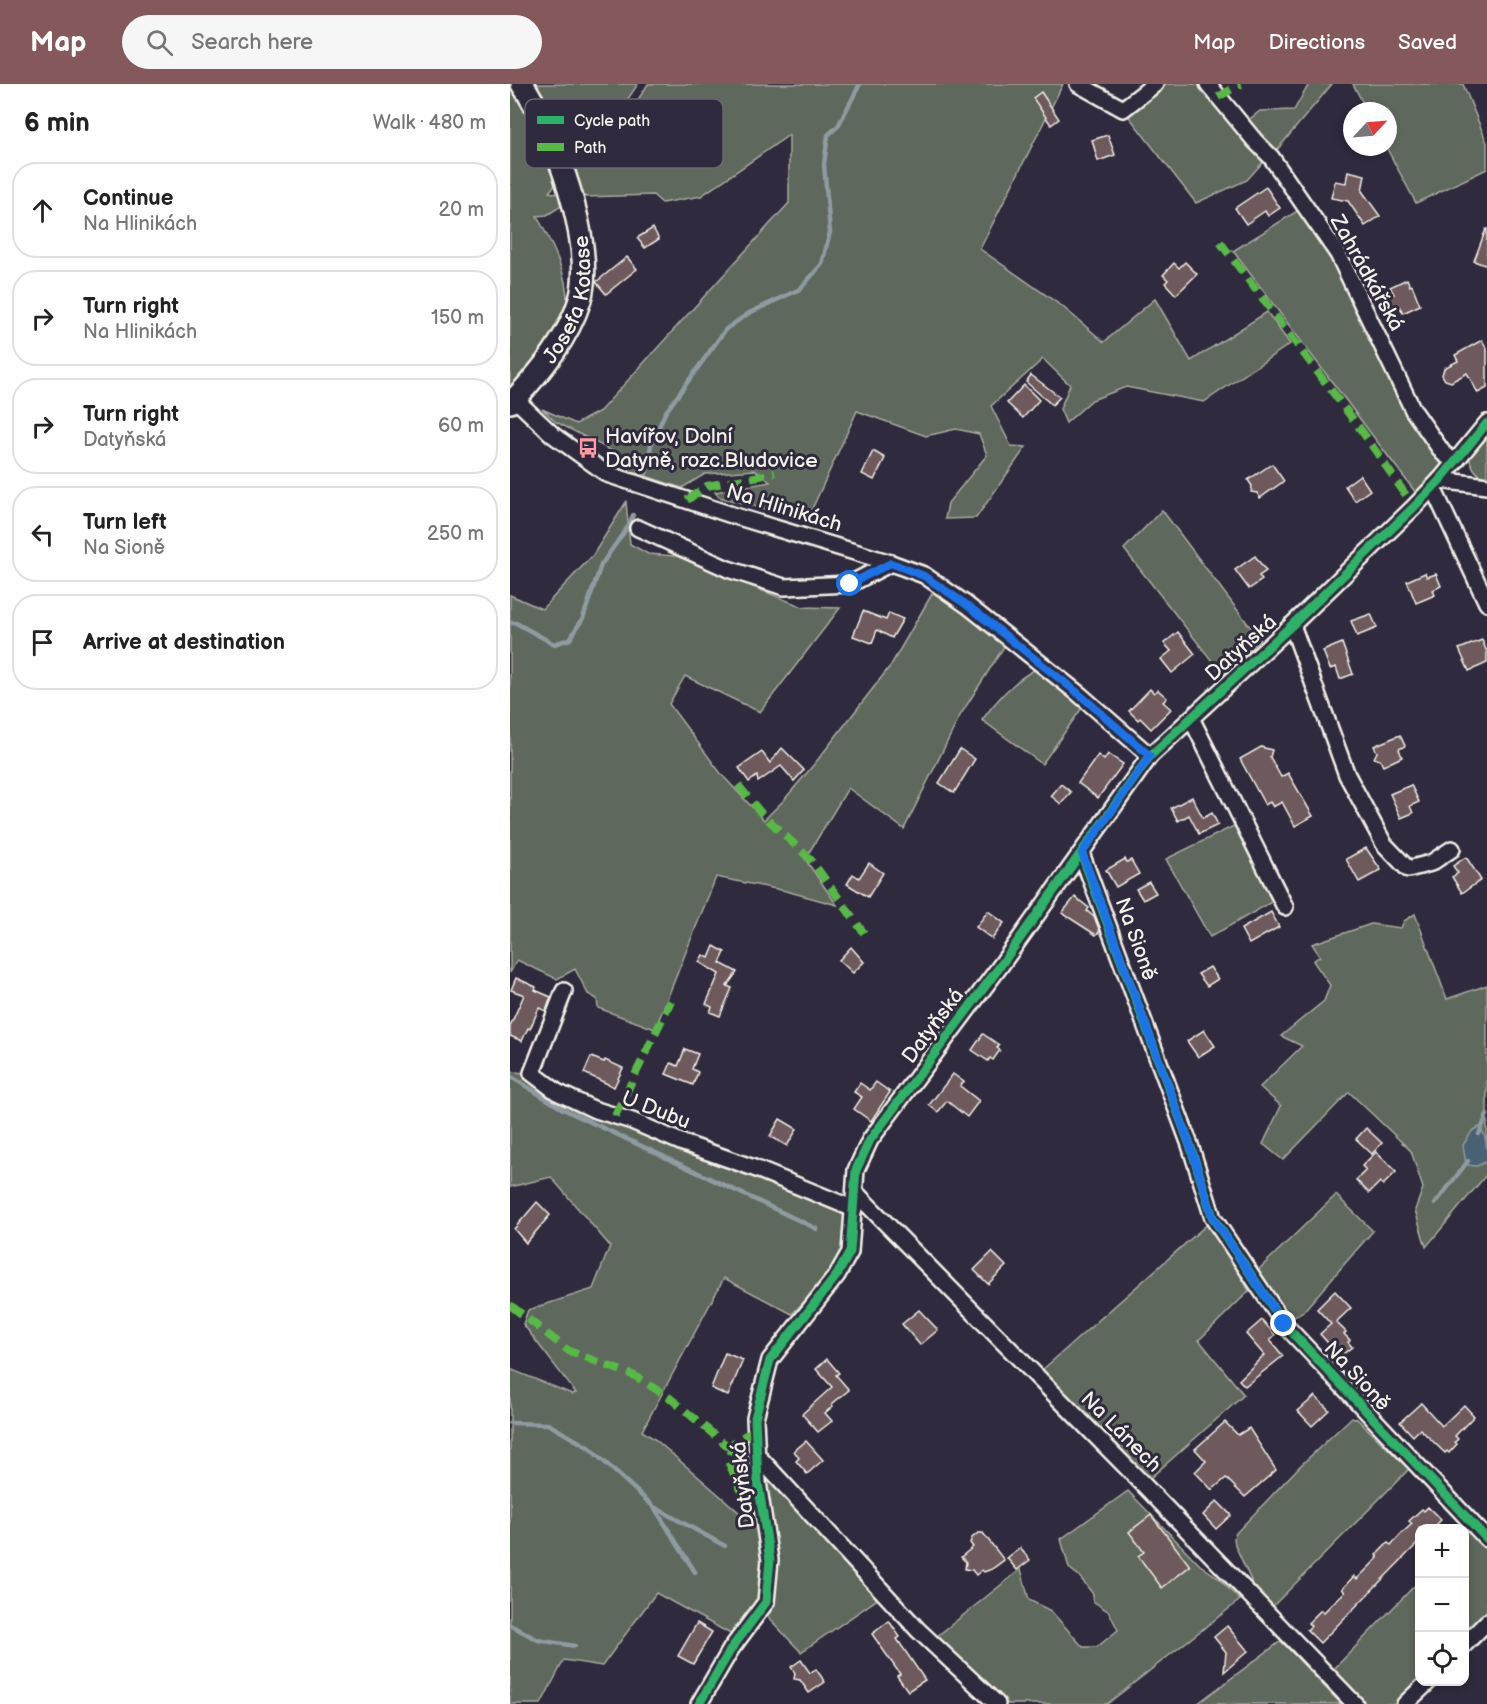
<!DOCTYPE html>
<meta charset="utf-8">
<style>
:root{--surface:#fff;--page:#f6f6f6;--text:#222;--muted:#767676;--line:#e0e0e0;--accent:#85585c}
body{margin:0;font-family:"Balsamiq Sans",sans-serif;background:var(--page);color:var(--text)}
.controls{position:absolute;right:18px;bottom:18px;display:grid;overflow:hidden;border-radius:12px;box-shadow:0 3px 9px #0003}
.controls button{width:54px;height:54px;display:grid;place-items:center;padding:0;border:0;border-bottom:2px solid var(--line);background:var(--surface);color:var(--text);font:30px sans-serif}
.compass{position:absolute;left:833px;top:18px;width:54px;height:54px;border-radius:50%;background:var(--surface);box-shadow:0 3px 9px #0003;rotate:64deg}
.stop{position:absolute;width:18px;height:18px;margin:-14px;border:4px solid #1a73e8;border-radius:50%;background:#fff}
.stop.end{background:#1a73e8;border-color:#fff;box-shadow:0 2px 6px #0008}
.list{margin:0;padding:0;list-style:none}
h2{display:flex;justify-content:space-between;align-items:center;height:78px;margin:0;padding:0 24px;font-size:26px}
h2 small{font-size:20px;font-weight:400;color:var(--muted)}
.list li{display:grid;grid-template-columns:39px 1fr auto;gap:18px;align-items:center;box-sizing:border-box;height:96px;margin:0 12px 12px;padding:0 12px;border:2px solid var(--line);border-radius:24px}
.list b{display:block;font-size:22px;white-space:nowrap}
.list p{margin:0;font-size:20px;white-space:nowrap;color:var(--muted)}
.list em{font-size:20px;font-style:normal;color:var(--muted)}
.icon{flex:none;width:33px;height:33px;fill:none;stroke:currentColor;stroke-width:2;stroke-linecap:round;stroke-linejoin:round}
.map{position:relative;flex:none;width:977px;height:1620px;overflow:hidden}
header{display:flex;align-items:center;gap:36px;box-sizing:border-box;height:84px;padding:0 30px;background:var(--accent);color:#fff}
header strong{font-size:28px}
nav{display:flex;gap:33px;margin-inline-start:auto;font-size:21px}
.search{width:420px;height:54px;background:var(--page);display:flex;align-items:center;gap:15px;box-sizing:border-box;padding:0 21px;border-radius:33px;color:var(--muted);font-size:22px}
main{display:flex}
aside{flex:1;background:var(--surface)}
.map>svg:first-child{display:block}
.green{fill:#5f675b;stroke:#aaaca2;stroke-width:1.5}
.water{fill:#4a6174;stroke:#8e9ba2;stroke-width:1.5}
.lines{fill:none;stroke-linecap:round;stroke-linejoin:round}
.stream{stroke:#8e9ba2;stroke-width:4.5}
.building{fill:#6e5a5b;stroke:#f4f1e8;stroke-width:1.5}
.street-casing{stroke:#f4f1e8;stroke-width:20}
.secondary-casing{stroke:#f4f1e8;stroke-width:26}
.street{stroke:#2f2a3d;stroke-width:15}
.secondary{stroke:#2f2a3d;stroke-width:21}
.quiet{stroke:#58b947;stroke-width:8;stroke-dasharray:15 8;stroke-linecap:butt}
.cycleway-casing{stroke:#2f2a3d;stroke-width:13}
.cycleway{stroke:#2db169;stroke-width:9}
.route{stroke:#1a73e8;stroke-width:8}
.labels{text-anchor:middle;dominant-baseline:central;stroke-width:6;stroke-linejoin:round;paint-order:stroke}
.street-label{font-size:21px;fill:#f4f1e8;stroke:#2f2a3d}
.poi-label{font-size:21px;fill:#f4f1e8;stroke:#2f2a3d;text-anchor:start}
.key{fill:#2f2a3d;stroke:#6a6670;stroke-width:1.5}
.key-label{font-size:16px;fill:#f4f1e8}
</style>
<header>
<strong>Map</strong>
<div class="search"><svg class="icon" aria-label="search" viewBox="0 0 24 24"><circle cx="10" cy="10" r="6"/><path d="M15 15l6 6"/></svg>Search here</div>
<nav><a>Map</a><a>Directions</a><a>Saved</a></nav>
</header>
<main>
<aside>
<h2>6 min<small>Walk · 480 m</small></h2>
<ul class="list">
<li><svg class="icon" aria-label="ahead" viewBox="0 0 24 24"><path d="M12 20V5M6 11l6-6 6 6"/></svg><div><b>Continue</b><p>Na Hlinikách</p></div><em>20 m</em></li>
<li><svg class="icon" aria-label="right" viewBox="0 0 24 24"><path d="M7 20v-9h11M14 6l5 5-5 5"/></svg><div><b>Turn right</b><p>Na Hlinikách</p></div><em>150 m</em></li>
<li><svg class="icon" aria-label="right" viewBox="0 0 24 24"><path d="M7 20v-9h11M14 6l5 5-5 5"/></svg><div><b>Turn right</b><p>Datyňská</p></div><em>60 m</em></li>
<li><svg class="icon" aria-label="left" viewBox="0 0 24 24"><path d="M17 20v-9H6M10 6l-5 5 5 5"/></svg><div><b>Turn left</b><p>Na Sioně</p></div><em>250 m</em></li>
<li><svg class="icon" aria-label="arrive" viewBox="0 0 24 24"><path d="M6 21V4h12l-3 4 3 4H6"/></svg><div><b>Arrive at destination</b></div></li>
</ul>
</aside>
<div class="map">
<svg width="977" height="1620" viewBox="0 0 977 1620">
<rect width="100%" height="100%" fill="#2f2a3d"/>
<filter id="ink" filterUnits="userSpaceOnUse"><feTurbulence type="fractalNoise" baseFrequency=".0167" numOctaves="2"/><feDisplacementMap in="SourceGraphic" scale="12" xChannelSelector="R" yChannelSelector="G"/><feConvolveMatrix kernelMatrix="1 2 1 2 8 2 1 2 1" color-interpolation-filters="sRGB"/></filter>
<g filter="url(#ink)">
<g class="green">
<path d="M20 0H128L107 31 61 54 42 43Z"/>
<path d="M138 0H553L470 165 553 223 594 258 645 215 681 277 757 228 780 260 694 318 616 303 582 316 556 339 550 325 560 301 533 275 481 322 501 362 516 363 466 434 435 435 438 419 477 371 469 350 446 345 416 352 347 327 297 436 209 413 205 408 260 398 245 386 195 390 172 404 120 387 108 370 46 338 32 325 66 340 90 327 279 119V51L191 112 152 119 143 111 73 113 68 109 58 74 64 61 112 41Z"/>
<path d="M645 0H696L754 77 737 96 686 119 613 25Z"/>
<path d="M799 0H822L761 73 736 38 750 27 784 26Z"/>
<path d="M843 0H953L977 59V85L906 119 876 63H878V27H857Z"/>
<path d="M0 2 22 41 45 94V101L39 108 49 110 53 121 37 131 27 132C41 158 62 197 56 228 53 241 40 257 32 267 22 280 14 292 0 301Z"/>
<path d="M792 124 823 173 934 378 906 409 723 167Z"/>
<path d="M977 348V394C966 391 961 383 959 372Z"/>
<path d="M116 418 120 460 138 470 166 472 293 523 330 524 250 628 175 592 159 620 212 691 254 736 274 716 306 678 381 581 422 510 436 506 495 561 451 630 394 745 338 704 295 775 327 821 276 807 206 793 145 945 88 924 87 915 78 910 65 885 47 895 7 876 0 889V511L32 525 83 471Z"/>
<path d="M652 426 750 556 713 591 614 465Z"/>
<path d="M530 583 574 621 532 680 472 636C487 615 506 594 530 583Z"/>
<path d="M728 740 767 815 700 853 656 775Z"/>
<path d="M905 830 937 915 977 901V1090L916 1163 905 1126 913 1104 901 1067 839 1008 773 1076 753 1060 771 1022 750 1003 792 962 771 952 814 917 820 901 803 877 810 872 802 860 861 840 891 844 894 837Z"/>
<path d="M0 988 22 989 47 1008 344 1125 329 1182 282 1230 214 1194 132 1347 146 1356 247 1444 252 1477 248 1518 226 1553 146 1509 92 1582 54 1576 31 1620H0V1285L62 1310 66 1309 13 1240 18 1226 83 1205 100 1162 41 1093 0 1103Z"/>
<path d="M826 1111 863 1147 792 1229 780 1235 748 1186Z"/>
<path d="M701 1137 739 1207 689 1256 734 1311 638 1396 531 1287Z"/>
<path d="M842 1333 847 1335 899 1385 760 1525 749 1514 725 1461 724 1454 725 1450 790 1382Z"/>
<path d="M258 1390 369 1514 291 1568 254 1529 252 1407Z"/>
<path d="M618 1407 690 1481 706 1492 730 1516 597 1620H498L426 1553 511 1485 519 1516 541 1527 573 1563H587L608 1546 599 1528 583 1517V1510L569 1492 559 1484 551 1455Z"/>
<path d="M958 1447 977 1467V1532L955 1554 954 1451Z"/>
<path d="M909 1497V1597L886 1620H852L821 1588Z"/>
<path d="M771 1557 831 1620H687Z"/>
</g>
<path class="water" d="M969 1043C977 1050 977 1065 977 1077L967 1082 956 1081 953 1061 962 1047Z"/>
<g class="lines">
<g class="stream">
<path d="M136 390 141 361 155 329 216 245 239 229 290 205 312 180 320 148 314 80 318 51 328 42 350 0"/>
<path d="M0 539H6L44 560 60 555 73 534 91 481 119 441 123 431"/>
<path d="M0 992 53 1025 307 1145"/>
<path d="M969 1050 977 1031"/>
<path d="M925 1120 958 1077"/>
<path d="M0 1339 38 1340 78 1363 144 1423 185 1488"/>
<path d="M146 1424 215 1462"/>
<path d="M0 1541 28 1556 65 1562"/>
</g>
</g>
<g class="building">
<path d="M531 8 549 35 541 41 523 14Z"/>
<path d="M598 51 605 71 588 77 582 56Z"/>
<path d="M838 87 855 91 852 107 870 132 855 142 838 117 821 114 825 97 836 99Z"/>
<path d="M756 103 770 124 758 132 755 127 736 140 725 124Z"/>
<path d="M143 144 149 155 135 164 127 154Z"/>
<path d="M976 145H977V182L964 177Z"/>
<path d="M117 173 127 185 96 210 86 198Z"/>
<path d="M675 178 687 190 666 211 655 199 658 196 653 191 664 179 669 184Z"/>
<path d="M897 195 900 202 902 201 910 221 893 229 890 223 885 225 879 212 884 210 880 203Z"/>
<path d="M972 256 977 265V304L968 309 957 289 941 298 935 296 932 291 934 284 948 277 945 271Z"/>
<path d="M521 291 550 313 542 321 516 298Z"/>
<path d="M514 301 529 316 513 334 497 319Z"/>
<path d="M363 367 375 374 364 396 352 390Z"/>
<path d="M762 380 774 397 750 414 747 409 741 408 742 402 738 396Z"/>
<path d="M850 391 860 406 845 417 835 402Z"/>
<path d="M745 472 756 487 749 492 752 496 739 505 725 486Z"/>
<path d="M915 489 917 493 926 490 931 502 923 506 925 511 906 519 897 497Z"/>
<path d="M353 527 376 536 379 529 393 535 382 554 367 546 362 559 343 552Z"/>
<path d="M861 530 867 544 847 552 841 537Z"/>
<path d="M668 548 685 570 662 589 651 575 661 567 654 559Z"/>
<path d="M972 556 977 568V579L959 587 949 565Z"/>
<path d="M832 559 843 590 830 595 826 583 820 585 813 567Z"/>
<path d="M640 605 644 609 648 606 657 614 653 618 661 625 641 645 630 634 628 636 619 627Z"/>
<path d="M890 651 895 662 889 665 892 673 873 682 870 676 864 674 867 668 864 662Z"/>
<path d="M751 663 762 666 760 673 771 693 778 689 803 732 785 742 772 718 763 723 760 718 755 721 730 675Z"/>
<path d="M272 664 294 686 284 697 271 682 248 698 247 692 239 698 229 684 252 668 260 679Z"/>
<path d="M450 665 465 675 444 709 429 699Z"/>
<path d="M598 670 613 680 588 714 568 699 588 671 594 676Z"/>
<path d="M551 700 561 708 551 720 541 712Z"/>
<path d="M901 701 909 718 900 722 903 729 891 734 880 710Z"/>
<path d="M682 713 693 734 702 729 708 741 689 750 679 731 668 737 661 724Z"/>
<path d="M856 764 871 786 849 798 836 775Z"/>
<path d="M956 773 971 796 952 809 942 793 948 789 943 782Z"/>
<path d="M615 775 617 778 621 776 629 790 606 803 596 786Z"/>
<path d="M359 779 373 789 358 813 337 800 343 790 349 794Z"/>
<path d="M639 798 646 809 633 816 626 805Z"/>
<path d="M565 813 579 824 577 827 584 833 590 847 586 851 552 829Z"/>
<path d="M478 827 494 839 482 855 466 843Z"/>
<path d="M761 828 769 843 739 860 731 845Z"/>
<path d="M204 862 215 868 210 879 227 888 217 902 222 904 210 932 200 928 202 923 196 920 209 890 189 878 193 871 199 874Z"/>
<path d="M341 863 354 878 343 889 329 876Z"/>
<path d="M700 883 708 895 697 902 688 890Z"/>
<path d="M6 894 26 903 25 906 41 913 36 927 29 924 20 945 18 944 12 957 0 952V942L14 911 1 906Z"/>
<path d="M694 946 705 962 688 973 677 957Z"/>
<path d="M473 950 489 961 487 964 490 966 483 976 480 974 478 977 462 966Z"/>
<path d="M175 965 188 970 182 985 188 988 183 1001 156 990 161 979 168 982Z"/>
<path d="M81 973 94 978 95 976 113 984 104 1003 74 989Z"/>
<path d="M443 990 454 998 450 1002 469 1017 457 1033 437 1017 428 1028 419 1021Z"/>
<path d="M366 998 380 1008 361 1037 344 1025 352 1013 344 1008 350 999 360 1006Z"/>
<path d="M270 1035 287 1045 277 1062 260 1052Z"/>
<path d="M856 1044 872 1059 862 1070 846 1055Z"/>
<path d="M866 1068 886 1088 873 1101 870 1098 859 1109 846 1096 856 1086 852 1082Z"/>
<path d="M27 1118 40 1131 16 1159 4 1145Z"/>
<path d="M482 1168 496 1182 478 1200 464 1186Z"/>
<path d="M825 1207 841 1224 826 1238 836 1248 834 1250 840 1256 838 1258 842 1263 832 1271 828 1267 826 1268 810 1250 821 1240 807 1225Z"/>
<path d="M409 1226 428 1246 410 1261 392 1240Z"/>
<path d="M752 1236 765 1251 760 1256 773 1272 735 1302 729 1296 754 1271 736 1250Z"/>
<path d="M215 1269 233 1276 218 1312 201 1304Z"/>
<path d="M317 1275 329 1289 326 1291 339 1306 322 1320 323 1322 315 1329 322 1337 308 1348 292 1330 322 1303 306 1285Z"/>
<path d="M805 1312 819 1326 802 1342 788 1327Z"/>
<path d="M911 1319 932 1342 954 1321 964 1332 945 1352 948 1355 945 1358 947 1360 939 1369 937 1367 935 1369 910 1345 903 1352 890 1338Z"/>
<path d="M715 1338 728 1351 739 1344 766 1386 735 1413 716 1394 702 1406 685 1388 696 1377 685 1365Z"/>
<path d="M296 1357 313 1376 297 1390 286 1377 289 1374 284 1367Z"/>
<path d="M707 1417 721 1431 706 1445 693 1431Z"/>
<path d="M918 1423 931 1436 923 1444H909V1458L810 1559 797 1546 801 1542 798 1539 811 1526 813 1529 825 1517 835 1508 832 1505 844 1492 847 1495 868 1474 866 1471 878 1459 881 1461 892 1449 902 1440 899 1437 912 1425 914 1427Z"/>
<path d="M641 1431 680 1482 652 1504 628 1472 634 1468 619 1448Z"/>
<path d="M468 1449H473L494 1476 482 1485 474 1488 472 1486 466 1491 462 1486 455 1485 456 1478 451 1473 463 1463 460 1459 462 1454Z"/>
<path d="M510 1464 520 1476 507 1486 497 1474Z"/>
<path d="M379 1537 390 1553 387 1555 415 1596 398 1607 387 1592 390 1590 362 1550Z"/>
<path d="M187 1539 202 1548 183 1580 168 1572Z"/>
<path d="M717 1542 738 1567 714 1588 716 1568 704 1553Z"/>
<path d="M291 1576 300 1589 306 1585 315 1598 299 1609 290 1596 284 1595 285 1589 281 1583Z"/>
</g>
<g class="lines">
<g class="street-casing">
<g id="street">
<path d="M568 0 613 25 645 0"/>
<path d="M698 0 745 57 761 73 828 170 903 326 933 369 945 378"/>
<path d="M5 315 43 351 97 390 225 432 381 479 414 491 457 521 569 610 640 672"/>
<path d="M930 396 977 402"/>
<path d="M923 404 977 519"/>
<path d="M128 444 218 485 274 503 340 500 381 479"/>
<path d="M782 541 837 691 874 760 898 785 921 779 942 765"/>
<path d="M681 634 775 823"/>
<path d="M571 769 680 1061 703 1134 774 1240 977 1455"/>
<path d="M54 907 22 989 47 1008 83 1025 122 1037 173 1059 244 1084 344 1125"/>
<path d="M345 1108 631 1398 845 1620"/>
<path d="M246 1370 408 1546 487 1620"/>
<path d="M954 1561 977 1538"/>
<path d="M189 1620 221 1565 256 1518 260 1476 248 1398 245 1334 260 1276 327 1191 340 1168 346 1086 360 1056 491 881 640 672 782 541 904 423 930 396 977 339"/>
<path d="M895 1620 918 1598"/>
</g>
</g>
<g class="secondary-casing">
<g id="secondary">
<path id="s1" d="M0 318 5 315C32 286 58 254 70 216 86 161 44 46 12 0"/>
</g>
</g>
<use href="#street" class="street"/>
<use href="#secondary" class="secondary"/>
<g class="quiet">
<path d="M708 13 731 0"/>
<path d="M710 158 854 350 904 423"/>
<path d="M177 416 197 402 265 389"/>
<path d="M228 701 251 729 301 776 354 849"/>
<path d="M105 1032 161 917"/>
<path d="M0 1221 59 1267 125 1292 160 1314 221 1365"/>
<path d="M245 1345 223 1359 218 1377 231 1406H249"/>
</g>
<g class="cycleway-casing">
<g id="cycleway">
<path d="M571 769 680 1061 703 1134 774 1240 977 1455"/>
<path d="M189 1620 221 1565 256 1518 260 1476 248 1398 245 1334 260 1276 327 1191 340 1168 346 1086 360 1056 491 881 640 672 782 541 904 423 930 396 977 339"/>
</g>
</g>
<use href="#cycleway" class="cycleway"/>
</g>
</g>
<g class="lines" filter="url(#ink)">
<path class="route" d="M340 500 381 479 414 492 457 521 569 610 640 672 572 769 680 1061 703 1134 774 1240"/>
</g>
<defs>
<g id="bus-bare" transform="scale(1.62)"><path d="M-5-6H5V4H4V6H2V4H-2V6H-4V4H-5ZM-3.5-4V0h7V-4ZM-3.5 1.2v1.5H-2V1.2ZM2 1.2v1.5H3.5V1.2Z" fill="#ff9aa2" stroke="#2f2a3d" stroke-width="2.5" paint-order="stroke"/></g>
</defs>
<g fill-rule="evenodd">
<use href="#bus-bare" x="78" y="364"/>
</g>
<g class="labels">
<g class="street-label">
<text transform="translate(857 189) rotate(61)">Zahrádkářská</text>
<text stroke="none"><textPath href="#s1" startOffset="123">Josefa Kotase</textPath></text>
<text transform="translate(274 424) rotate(17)">Na Hlinikách</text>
<text transform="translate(731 564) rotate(-42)">Datyňská</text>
<text transform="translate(626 855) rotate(70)">Na Sioně</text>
<text transform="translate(423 942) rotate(-53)">Datyňská</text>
<text transform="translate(146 1026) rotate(21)">U Dubu</text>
<text transform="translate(847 1292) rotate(47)">Na Sioně</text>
<text transform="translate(611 1348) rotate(45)">Na Lánech</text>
<text transform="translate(233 1401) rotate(-96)">Datyňská</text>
</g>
<g class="poi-label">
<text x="95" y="352">Havířov, Dolní<tspan x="95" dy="24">Datyně, rozc.Bludovice</tspan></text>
</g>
</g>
<rect x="15" y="15" width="198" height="69" rx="9" class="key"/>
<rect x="27" y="32" width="27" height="8" fill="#2db169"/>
<rect x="27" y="59" width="27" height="8" fill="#58b947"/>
<g class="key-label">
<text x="64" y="42">Cycle path</text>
<text x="64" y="69">Path</text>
</g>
</svg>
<div class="controls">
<button>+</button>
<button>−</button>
<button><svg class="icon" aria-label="locate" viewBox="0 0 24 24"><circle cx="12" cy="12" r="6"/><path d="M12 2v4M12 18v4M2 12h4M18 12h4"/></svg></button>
</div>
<svg class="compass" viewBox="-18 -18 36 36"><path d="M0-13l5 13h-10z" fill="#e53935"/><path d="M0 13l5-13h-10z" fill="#767676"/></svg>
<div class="stop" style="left:340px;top:500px"></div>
<div class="stop end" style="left:774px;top:1240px"></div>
</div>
</main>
